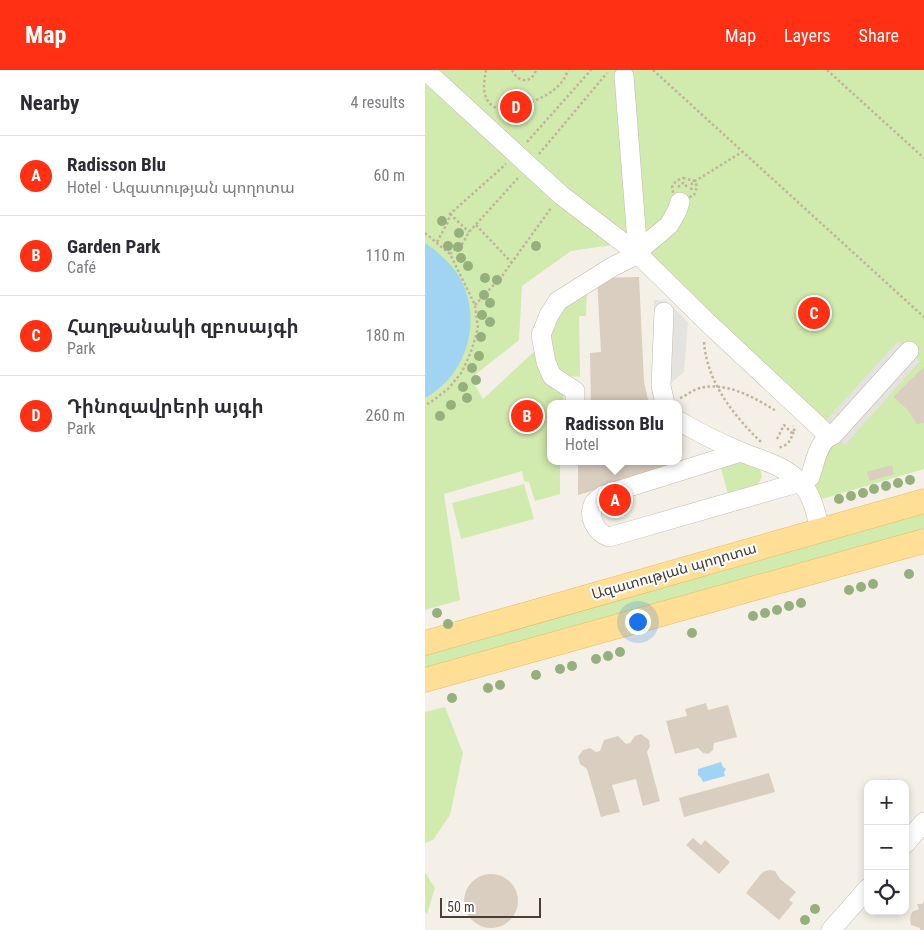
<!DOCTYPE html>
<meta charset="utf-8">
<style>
:root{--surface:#fff;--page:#f7f7f7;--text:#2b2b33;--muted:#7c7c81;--line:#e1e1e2;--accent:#ff3013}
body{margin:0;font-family:"Roboto Condensed","Noto Sans Armenian",sans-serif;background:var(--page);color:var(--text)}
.controls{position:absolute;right:15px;bottom:15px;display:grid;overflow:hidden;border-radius:10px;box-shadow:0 2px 8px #0003}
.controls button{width:45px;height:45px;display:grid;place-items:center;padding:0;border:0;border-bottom:1px solid var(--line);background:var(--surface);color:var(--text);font:25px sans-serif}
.scale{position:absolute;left:15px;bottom:12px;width:101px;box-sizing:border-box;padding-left:5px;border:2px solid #484036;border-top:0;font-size:14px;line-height:18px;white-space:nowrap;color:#484036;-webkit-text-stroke:4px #fff;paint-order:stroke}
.you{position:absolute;left:212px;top:551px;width:18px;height:18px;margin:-12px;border:4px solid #fff;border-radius:50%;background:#1a73e8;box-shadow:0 0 0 8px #1a73e833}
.badge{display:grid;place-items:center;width:32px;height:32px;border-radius:50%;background:var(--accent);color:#fff;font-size:16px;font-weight:700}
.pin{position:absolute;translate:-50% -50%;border:2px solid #fff;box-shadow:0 1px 5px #0006}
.popup{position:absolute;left:122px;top:330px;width:135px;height:65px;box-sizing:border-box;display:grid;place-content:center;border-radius:10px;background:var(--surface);filter:drop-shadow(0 1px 4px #0005);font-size:16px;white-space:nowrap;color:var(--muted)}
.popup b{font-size:19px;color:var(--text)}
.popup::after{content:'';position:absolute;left:50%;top:100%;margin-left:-10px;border:10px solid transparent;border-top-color:var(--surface)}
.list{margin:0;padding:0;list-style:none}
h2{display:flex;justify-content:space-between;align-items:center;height:65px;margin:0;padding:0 20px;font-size:21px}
h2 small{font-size:16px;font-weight:400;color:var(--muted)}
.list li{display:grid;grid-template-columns:32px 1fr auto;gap:15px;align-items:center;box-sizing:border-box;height:80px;padding:0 20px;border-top:1px solid var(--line)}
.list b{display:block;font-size:19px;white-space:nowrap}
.list p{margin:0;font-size:16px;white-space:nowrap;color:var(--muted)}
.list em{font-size:16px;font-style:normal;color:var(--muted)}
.icon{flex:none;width:28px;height:28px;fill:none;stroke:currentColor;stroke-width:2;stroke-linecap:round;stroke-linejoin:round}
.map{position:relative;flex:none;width:499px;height:860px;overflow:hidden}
header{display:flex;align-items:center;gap:30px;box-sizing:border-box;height:70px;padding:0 25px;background:var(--accent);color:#fff}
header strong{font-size:24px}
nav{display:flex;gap:28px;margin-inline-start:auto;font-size:18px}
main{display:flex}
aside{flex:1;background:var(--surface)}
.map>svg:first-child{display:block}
.green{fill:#d1eaae}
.parking{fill:#e5e3df}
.water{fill:#a1d4f3}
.building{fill:#d9cebf}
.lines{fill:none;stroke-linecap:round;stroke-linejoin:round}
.minor-casing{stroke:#c3baac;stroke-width:20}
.major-casing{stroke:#e8bb61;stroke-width:25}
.path{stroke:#c2b39a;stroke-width:2.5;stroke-dasharray:2.5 2.5;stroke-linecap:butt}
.minor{stroke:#fff;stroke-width:19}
.major{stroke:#ffde95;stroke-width:24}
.tree{fill:#96b07d}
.labels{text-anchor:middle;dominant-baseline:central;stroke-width:4;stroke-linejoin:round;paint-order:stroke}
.street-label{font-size:15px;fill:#484036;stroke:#fff}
</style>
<header>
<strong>Map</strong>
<nav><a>Map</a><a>Layers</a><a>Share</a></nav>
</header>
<main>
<aside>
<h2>Nearby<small>4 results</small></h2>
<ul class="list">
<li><span class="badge">A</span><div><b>Radisson Blu</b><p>Hotel · Ազատության պողոտա</p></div><em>60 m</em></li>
<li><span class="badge">B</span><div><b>Garden Park</b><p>Café</p></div><em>110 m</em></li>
<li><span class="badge">C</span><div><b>Հաղթանակի զբոսայգի</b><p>Park</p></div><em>180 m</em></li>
<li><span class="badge">D</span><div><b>Դինոզավրերի այգի</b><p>Park</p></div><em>260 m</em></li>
</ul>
</aside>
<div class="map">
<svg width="499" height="860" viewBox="0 0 499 860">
<rect width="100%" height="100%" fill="#f4f0e7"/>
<g class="green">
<path d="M0 0H499V399L397 429 388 422 392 362 201 173 146 181 97 216 94 270 46 308 58 329 114 277 135 317 140 334H126V391H135V424L110 431 104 412 99 411 97 401 19 424 35 530 0 540Z"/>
<path d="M162 220 161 246H154L155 307 131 305 123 266 139 234Z"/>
<path d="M313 389 335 398 337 407 333 414 329 416 303 424 295 395Z"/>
<path d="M99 414 109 449 36 469 27 433Z"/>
<path d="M499 443V461L0 601V583Z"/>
<path d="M20 637 38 683 25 745 8 770 0 773V642Z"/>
<path d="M0 802 10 818 2 844 0 842Z"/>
</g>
<g class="parking">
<path d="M229 230 242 231 263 252 259 302 243 316H228Z"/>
<path d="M473 271 495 291 420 375 397 355Z"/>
</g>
<g class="water">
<path d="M0 173C13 182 27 194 35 208 58 251 42 305 0 328Z"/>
<path d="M296 692 298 697 301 699 299 702 300 706 278 712 276 708 273 705V699Z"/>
</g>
<g class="building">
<path d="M214 207 219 312 224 334H166L165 283 176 282 172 208Z"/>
<path d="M499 297V353L492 354 482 339 468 327Z"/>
<path d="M153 391H244L245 398 153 425Z"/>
<path d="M467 395 469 404 445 411 442 402Z"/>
<path d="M281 633 283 640 303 635 312 667 289 673 288 680 283 684 278 683 273 678 250 684 241 651 262 646 260 639Z"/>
<path d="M216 664 224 670 225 676 222 682 235 731 218 736 211 709 187 715 195 742 176 747 162 699 155 694 153 687 158 680 165 678 171 682 175 681 179 670 193 666 201 674 205 673 210 666Z"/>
<path d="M344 703 350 722 259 747 254 728Z"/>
<path d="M463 709 469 714H460Z"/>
<path d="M268 768 276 775 280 770 305 792 294 804 261 775Z"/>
<path d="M345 800 350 801 355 809 371 822 364 830 368 833 354 850 321 823 336 804 340 801Z"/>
<circle cx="66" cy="831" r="27"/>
<path d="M499 831V860H495V858L486 855 485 849 487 842 494 839 492 834H497Z"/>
</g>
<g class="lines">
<g class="minor-casing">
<g id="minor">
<path d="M0 0 136 125 213 184 282 252 404 366"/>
<path d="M199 6 213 184"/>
<path d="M239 242 236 316 240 334"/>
<path d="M150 334V321L127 306 121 292 116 265 124 245 133 231 187 197 213 184 218 177 244 155 252 141 255 132"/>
<path d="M254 351C274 363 295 373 316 382 335 390 359 395 374 411 387 423 391 443 395 460"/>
<path d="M316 382 179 425C176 427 171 430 169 433 162 447 171 463 184 467L376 412 385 407C390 394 393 369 408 365L484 281"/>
<path d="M480 774 499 752"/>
<path d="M406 860 443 818"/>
</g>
</g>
<g class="major-casing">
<g id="major">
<path d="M0 573 499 431"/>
<path d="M0 610 499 471"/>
</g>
</g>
<g class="path">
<path d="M61 0C58 15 56 33 74 39 80 40 84 41 90 40 111 29 135 24 143 0"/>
<path d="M87 0C93 13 107 14 111 0"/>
<path d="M228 0 499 247"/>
<path d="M402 0 499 88"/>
<path d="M102 72 166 0"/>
<path d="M114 84 182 3"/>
<path d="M258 108 270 111 272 117 269 125 255 132 249 127 247 117 251 111Z"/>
<path d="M253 117 258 113 261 114V119"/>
<path d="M266 120 267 113 317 82"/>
<path d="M25 144 44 162"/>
<path d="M51 155 87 193"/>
<path d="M0 163 25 184 50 235 53 258 47 279 37 302 23 319 6 332 0 335"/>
<path d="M12 172 23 152 25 144 81 94"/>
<path d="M25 184 38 173 44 162 94 107"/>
<path d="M50 235 77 206 126 138"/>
<path d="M279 272C282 312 308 345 336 372"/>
<path d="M255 328C261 326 266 321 272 319 299 310 329 327 351 341"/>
<path d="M367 363H370L368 356"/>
<path d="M352 369 359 355 367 363C367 372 360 376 353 378"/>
</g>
<use href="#minor" class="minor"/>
<use href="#major" class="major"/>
</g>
<g class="tree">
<circle cx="17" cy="151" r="5"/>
<circle cx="34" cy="163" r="5"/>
<circle cx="23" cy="176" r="5"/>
<circle cx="111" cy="176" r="5"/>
<circle cx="33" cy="177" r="5"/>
<circle cx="36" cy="188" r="5"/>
<circle cx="43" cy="196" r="5"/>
<circle cx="60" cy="208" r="5"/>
<circle cx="72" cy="210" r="5"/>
<circle cx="59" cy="225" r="5"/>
<circle cx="65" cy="233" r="5"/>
<circle cx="57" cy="245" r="5"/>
<circle cx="65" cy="252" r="5"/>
<circle cx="56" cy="267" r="5"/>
<circle cx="54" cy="286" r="5"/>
<circle cx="47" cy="298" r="5"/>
<circle cx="51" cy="310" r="5"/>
<circle cx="38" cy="317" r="5"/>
<circle cx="42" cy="328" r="5"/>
<circle cx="26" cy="335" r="5"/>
<circle cx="15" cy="346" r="5"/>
<circle cx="485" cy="410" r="5"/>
<circle cx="473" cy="413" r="5"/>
<circle cx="461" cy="416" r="5"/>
<circle cx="449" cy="419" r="5"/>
<circle cx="438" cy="423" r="5"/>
<circle cx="426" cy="426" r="5"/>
<circle cx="414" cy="429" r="5"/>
<circle cx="484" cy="504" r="5"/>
<circle cx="448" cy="514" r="5"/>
<circle cx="436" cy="517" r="5"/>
<circle cx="424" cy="520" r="5"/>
<circle cx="376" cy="533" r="5"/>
<circle cx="364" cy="536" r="5"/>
<circle cx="352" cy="540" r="5"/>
<circle cx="12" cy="543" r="5"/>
<circle cx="340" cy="543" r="5"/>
<circle cx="328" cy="546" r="5"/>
<circle cx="23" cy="554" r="5"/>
<circle cx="267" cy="563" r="5"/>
<circle cx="195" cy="582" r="5"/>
<circle cx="183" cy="586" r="5"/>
<circle cx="171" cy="589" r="5"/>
<circle cx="147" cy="596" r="5"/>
<circle cx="135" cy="599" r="5"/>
<circle cx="111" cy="605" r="5"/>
<circle cx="75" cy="615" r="5"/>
<circle cx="63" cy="618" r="5"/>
<circle cx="27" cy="628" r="5"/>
<circle cx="390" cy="839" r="5"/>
<circle cx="380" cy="850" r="5"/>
</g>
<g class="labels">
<g class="street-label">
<text transform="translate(249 501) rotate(-16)">Ազատության պողոտա</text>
</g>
</g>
</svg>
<div class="controls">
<button>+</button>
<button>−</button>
<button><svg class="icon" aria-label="locate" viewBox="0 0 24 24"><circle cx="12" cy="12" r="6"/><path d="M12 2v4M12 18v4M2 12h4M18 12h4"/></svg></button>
</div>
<div class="scale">50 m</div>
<div class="you"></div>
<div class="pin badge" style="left:190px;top:430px">A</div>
<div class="popup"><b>Radisson Blu</b>Hotel</div>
<div class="pin badge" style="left:102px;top:346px">B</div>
<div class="pin badge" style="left:389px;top:243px">C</div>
<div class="pin badge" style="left:91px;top:37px">D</div>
</div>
</main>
